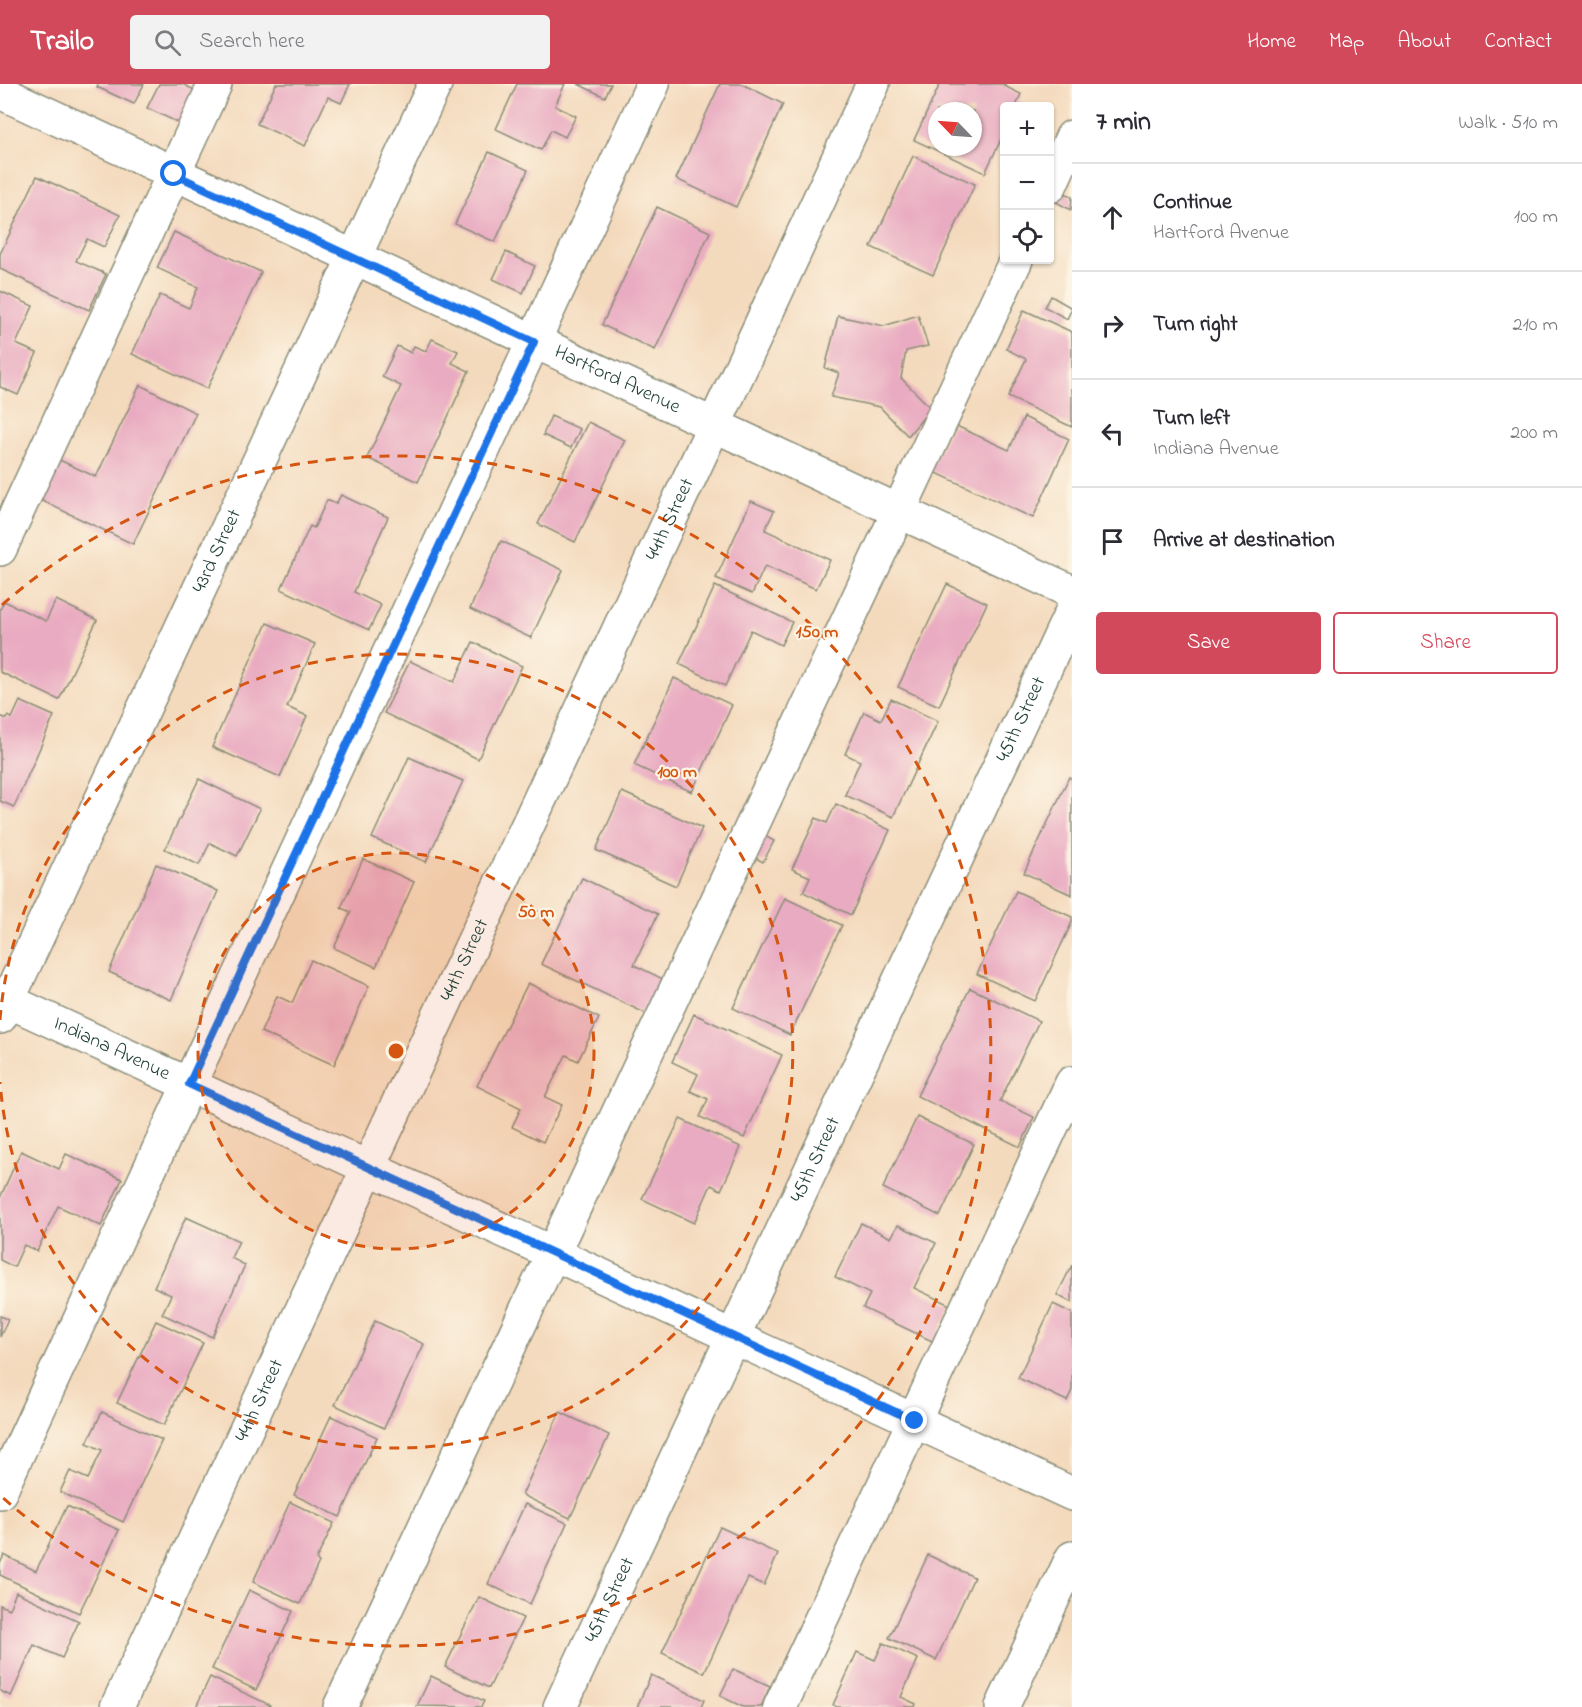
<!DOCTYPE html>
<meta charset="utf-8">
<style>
:root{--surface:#fff;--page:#f2f2f3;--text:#2b2b33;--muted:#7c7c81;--line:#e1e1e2;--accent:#d1495b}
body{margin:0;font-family:"Indie Flower",sans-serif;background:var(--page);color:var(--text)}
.controls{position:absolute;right:18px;top:18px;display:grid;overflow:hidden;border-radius:6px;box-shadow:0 2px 4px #0004}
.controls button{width:54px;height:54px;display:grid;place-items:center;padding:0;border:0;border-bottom:2px solid var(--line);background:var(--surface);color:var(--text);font:30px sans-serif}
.compass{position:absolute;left:928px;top:18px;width:54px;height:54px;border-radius:50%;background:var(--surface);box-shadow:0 2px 4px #0004;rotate:295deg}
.stop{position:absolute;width:18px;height:18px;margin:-14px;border:4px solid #1a73e8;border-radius:50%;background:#fff}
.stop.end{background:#1a73e8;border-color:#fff;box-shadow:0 2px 6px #0008}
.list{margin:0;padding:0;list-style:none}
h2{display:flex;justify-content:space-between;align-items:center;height:78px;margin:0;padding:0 24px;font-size:26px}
h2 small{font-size:20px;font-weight:400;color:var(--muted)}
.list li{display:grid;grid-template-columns:39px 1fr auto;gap:18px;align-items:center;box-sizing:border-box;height:108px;padding:0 24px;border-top:2px solid var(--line)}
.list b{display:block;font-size:22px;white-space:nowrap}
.list p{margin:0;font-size:20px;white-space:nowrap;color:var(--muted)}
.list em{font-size:20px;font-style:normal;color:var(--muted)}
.actions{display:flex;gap:12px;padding:18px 24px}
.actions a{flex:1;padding:14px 0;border:2px solid var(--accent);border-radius:6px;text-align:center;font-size:21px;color:var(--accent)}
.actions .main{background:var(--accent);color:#fff}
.icon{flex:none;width:33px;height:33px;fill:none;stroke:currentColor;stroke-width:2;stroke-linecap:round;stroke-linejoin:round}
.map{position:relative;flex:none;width:1072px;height:1623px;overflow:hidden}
header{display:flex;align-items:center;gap:36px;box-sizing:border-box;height:84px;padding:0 30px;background:var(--accent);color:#fff}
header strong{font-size:28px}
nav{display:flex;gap:33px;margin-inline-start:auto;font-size:21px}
.search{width:420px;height:54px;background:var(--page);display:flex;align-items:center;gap:15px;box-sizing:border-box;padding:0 21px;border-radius:6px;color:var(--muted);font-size:22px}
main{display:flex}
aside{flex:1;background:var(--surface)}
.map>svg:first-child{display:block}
.building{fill:#e9abc1;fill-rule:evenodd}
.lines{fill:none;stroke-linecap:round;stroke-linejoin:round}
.minor-casing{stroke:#8a8c78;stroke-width:36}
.major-casing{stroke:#8a8c78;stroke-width:36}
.minor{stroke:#fff;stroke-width:33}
.major{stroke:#fff;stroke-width:33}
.route{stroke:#1a73e8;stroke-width:8}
.ring{fill:none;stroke:#d45610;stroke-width:3;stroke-dasharray:10 8}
.labels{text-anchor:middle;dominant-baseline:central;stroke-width:4.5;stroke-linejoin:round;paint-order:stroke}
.street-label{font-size:20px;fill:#1f3d34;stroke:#fcf5e5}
.centre{fill:#d45610;stroke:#fcf5e5;stroke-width:3}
.ring-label{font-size:18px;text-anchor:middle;font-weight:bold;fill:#d45610;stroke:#fcf5e5;stroke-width:4.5;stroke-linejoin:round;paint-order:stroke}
</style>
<header>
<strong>Trailo</strong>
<div class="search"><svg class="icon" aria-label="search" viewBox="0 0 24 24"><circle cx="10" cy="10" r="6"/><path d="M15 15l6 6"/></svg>Search here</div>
<nav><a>Home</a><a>Map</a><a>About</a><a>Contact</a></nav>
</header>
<main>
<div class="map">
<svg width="1072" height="1623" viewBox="0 0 1072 1623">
<rect width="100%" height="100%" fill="#fcf5e5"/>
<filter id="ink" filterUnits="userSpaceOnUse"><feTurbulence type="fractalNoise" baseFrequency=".0167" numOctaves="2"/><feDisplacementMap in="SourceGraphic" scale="12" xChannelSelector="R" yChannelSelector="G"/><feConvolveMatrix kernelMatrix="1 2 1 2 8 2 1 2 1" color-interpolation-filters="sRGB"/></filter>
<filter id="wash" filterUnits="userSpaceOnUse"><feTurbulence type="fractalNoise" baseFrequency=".008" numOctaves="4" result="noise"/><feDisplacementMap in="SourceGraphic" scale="24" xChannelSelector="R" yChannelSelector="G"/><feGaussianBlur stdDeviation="1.35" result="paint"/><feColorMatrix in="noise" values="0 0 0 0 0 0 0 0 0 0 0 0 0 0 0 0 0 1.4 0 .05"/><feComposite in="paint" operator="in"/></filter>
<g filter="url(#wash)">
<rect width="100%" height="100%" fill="#f4dabd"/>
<g id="blocks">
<g class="building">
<path d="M98 0H144L134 20 97 3Z"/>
<path d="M159 0H182L199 8 183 41 147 24Z"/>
<path d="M276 0H350L341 19 328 13 305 62 257 40Z"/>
<path d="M517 0H565L555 22 576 32 565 53 551 46 541 66 496 45Z"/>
<path d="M578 0H611L605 13Z"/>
<path d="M720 0H742L783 20 736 123 676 95Z"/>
<path d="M940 0H1005L1004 2 1021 10 1016 22H1005V47L985 89 914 56ZM937 27H973V63H937Z"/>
<path d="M489 68 528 86 495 158 455 140Z"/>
<path d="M913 72 975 100 933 191 871 163Z"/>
<path d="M37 92 120 131 104 163 87 155 76 177 106 190 89 226 0 185V170Z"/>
<path d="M1062 107 1072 113 1071 126 1056 118Z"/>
<path d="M657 123 710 148 655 266 602 241Z"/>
<path d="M174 148 261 188 207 305 132 270 160 211 189 224 198 203 157 184Z"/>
<path d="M506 168 535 182 523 209 493 195Z"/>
<path d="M0 207 33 222 16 260 37 269 18 311 0 303Z"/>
<path d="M1051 212 1072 224 1067 235 1045 223Z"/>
<path d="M1024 226 1072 248V343L1008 313 1026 275 1006 265Z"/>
<path d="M918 231 928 262 906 267 901 294 931 324 908 352 880 323 831 313 839 289 825 284 838 232 884 242Z"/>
<path d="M432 255 458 267 452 279 469 287 418 398 367 374 401 302 382 293 397 262 411 269 414 262 426 267Z"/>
<path d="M140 301 196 329 133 460 34 413 53 373 96 393Z"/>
<path d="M551 332 580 345 571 364 543 351Z"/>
<path d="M1024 333 1069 355 1033 434 930 386 952 340 1009 366Z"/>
<path d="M588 338 625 356 575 458 538 440Z"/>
<path d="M341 411 388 433 354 508 381 521 369 546 281 505 310 442 314 444 327 416 336 420Z"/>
<path d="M751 417 774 427 765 446 830 476 816 505 765 482 752 510 716 494Z"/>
<path d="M501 457 563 486 531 554 470 525Z"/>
<path d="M947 500 987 519 939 622 898 603Z"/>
<path d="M715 502 792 538 781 561 751 546 725 602 679 580Z"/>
<path d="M56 516 97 536 59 616 0 588V526L4 517 46 537Z"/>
<path d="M267 539 315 560 287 623 307 632 280 693 212 663Z"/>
<path d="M473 558 522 582 478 675 384 629 410 577 454 598Z"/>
<path d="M674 594 732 621 692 708 634 681Z"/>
<path d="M891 615 938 637 893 733 845 711 860 677 845 670 864 628 881 636Z"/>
<path d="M20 617 54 632 14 723 0 717V632L7 635 8 632 12 634Z"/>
<path d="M409 673 463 697 426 778 372 754Z"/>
<path d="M1069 693 1072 695V811L1024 789Z"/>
<path d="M199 695 260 725 237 772 210 759 199 781 165 765Z"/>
<path d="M622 708 702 744 676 802 596 766Z"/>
<path d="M836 720 890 746 851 831 803 808 810 793 792 785 816 734 827 739Z"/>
<path d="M763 751 774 757 763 778 752 772Z"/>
<path d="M363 775 414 798 376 883 334 864 351 828 341 824Z"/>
<path d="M156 780 218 807 171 916 109 888Z"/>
<path d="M582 794 658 830 634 881 665 896 649 931 541 880Z"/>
<path d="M1016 807 1072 833V838L1035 917 977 890Z"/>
<path d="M785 814 842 841 790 951 733 924Z"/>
<path d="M311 876 369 902 334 981 261 948 277 912 292 919Z"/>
<path d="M528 899 599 934 578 977 566 971 545 1013 562 1021 543 1058 512 1043 521 1024 477 1002Z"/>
<path d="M970 904 1039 937 1000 1017 1034 1033 1020 1063 917 1012Z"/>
<path d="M694 930 782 971 744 1054 700 1033 708 1015 690 1007 698 990 672 978Z"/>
<path d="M917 1033 974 1060 940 1132 883 1104Z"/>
<path d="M680 1035 741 1063 721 1106 711 1101 694 1139 642 1115Z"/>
<path d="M21 1067 59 1085 66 1070 122 1095 101 1142 58 1122 37 1167 24 1161 14 1183 0 1176V1114Z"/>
<path d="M186 1133 239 1157 231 1174 245 1181 212 1253 162 1230 171 1211 154 1203Z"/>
<path d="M861 1139 891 1154 898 1141 936 1159 914 1204 952 1222 934 1258 863 1224 870 1210 835 1193Z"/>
<path d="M1072 1181V1219L1057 1211Z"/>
<path d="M1053 1220 1072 1229V1306L1067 1317 1018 1294Z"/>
<path d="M0 1232 8 1235 0 1253Z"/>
<path d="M156 1237 203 1259 164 1341 117 1319Z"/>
<path d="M375 1237 424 1260 384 1344 335 1321Z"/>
<path d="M102 1328 162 1356 123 1438 60 1408 70 1387 88 1395 102 1366 87 1359Z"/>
<path d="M560 1328 609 1351 570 1434 522 1411Z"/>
<path d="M331 1332 377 1353 340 1433 294 1411Z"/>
<path d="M290 1418 334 1439 316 1476 319 1478 300 1520 253 1498Z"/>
<path d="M525 1420 567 1439 530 1520 488 1500Z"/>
<path d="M67 1422 119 1446 79 1529 0 1491V1480L4 1471 36 1487Z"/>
<path d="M720 1443 778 1470 764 1501 748 1494 704 1589 662 1569Z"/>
<path d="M928 1471 974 1493 936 1576 889 1554Z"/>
<path d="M249 1506 293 1527 256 1606 212 1585Z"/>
<path d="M16 1508 79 1537 62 1574 34 1561 11 1612 0 1607V1521L9 1525Z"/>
<path d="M479 1513 523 1534 489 1604 445 1583Z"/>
<path d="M883 1559 918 1575 901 1613 916 1620 915 1623H837L833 1621 857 1568 875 1576Z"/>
<path d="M733 1585 770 1602 761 1623H743L720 1612Z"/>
<path d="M651 1591 704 1616 701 1623H637Z"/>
<path d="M431 1592 484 1617 481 1623 417 1622Z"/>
<path d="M210 1593 270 1621 269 1623H196Z"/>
</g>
</g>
</g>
<g filter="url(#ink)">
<use href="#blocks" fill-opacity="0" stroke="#8a8c78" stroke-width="1.5"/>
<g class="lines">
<g class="minor-casing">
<g id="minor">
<path id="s1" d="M0 8 1072 508"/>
<path d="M1050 102 1072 53"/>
<path d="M0 465 215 0"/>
<path id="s2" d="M0 933 435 0"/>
<path d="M0 1408 653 0"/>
<path id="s3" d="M117 1623 873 0"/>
<path d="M340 1623 553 1169 1016 176"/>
<path id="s4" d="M560 1623 1072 527"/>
<path d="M780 1623 1072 999"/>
<path d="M1002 1623 1072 1474"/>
</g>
</g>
<g class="major-casing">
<g id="major">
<path id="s5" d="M0 913 1072 1410"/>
</g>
</g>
<use href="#minor" class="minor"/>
<use href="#major" class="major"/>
</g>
</g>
<g class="lines" filter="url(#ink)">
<path class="route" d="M174 90 534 258 189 1000 915 1337"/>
</g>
<circle cx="396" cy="967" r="198" fill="#d45610" fill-opacity=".12"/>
<g class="ring">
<circle cx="396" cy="967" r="198"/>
<path d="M0 936A397 397 0 1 1 0 998"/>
<path d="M2 521A595 595 0 1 1 2 1413"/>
</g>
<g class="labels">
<g class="street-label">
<text stroke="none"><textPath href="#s1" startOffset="681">Hartford Avenue</textPath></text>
<text stroke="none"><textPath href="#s3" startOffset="1310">44th Street</textPath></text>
<text stroke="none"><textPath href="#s2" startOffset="514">43rd Street</textPath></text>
<text stroke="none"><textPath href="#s4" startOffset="1090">45th Street</textPath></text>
<text stroke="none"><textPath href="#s3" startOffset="824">44th Street</textPath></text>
<text stroke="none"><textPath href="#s5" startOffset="123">Indiana Avenue</textPath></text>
<text stroke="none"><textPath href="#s4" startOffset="604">45th Street</textPath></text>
<text stroke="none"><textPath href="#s3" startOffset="338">44th Street</textPath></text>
<text stroke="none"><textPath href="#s4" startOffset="118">45th Street</textPath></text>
</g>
</g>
<circle cx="396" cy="967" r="9" class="centre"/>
<g class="ring-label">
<text x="817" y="553">150 m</text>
<text x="677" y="693">100 m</text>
<text x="536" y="833">50 m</text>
</g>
</svg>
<div class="controls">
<button>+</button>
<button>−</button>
<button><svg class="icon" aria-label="locate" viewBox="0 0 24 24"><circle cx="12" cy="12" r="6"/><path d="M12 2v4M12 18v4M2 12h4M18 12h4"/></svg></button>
</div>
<svg class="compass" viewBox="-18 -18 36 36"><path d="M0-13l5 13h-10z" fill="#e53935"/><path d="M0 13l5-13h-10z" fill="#7c7c81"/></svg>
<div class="stop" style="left:174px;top:90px"></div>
<div class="stop end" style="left:915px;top:1337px"></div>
</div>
<aside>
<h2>7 min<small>Walk · 510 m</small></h2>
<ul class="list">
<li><svg class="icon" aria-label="ahead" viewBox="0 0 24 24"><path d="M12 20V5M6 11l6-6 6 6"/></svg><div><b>Continue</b><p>Hartford Avenue</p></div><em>100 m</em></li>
<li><svg class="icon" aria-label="right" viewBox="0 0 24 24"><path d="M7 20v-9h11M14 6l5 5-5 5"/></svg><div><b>Turn right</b></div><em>210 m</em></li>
<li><svg class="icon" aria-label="left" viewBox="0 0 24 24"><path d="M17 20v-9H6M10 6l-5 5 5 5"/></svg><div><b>Turn left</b><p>Indiana Avenue</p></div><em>200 m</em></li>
<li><svg class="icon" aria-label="arrive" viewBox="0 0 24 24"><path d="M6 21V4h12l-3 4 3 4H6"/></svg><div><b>Arrive at destination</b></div></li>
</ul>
<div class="actions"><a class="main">Save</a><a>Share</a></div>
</aside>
</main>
